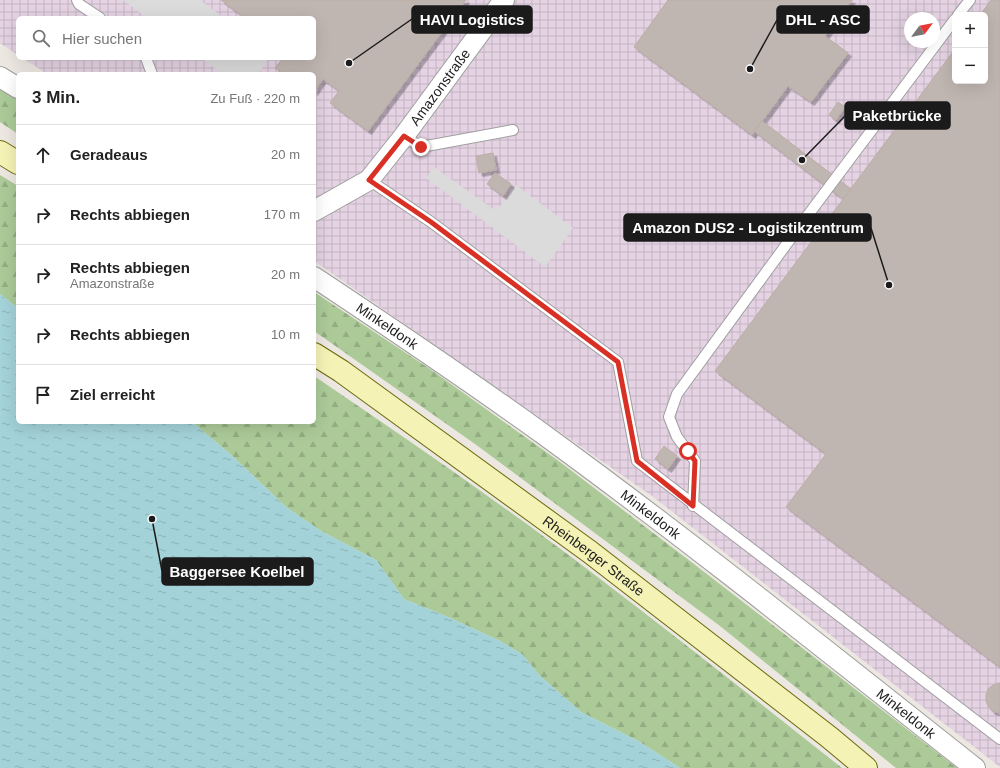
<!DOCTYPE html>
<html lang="de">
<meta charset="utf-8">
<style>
:root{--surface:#fff;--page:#f2f2f2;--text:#222;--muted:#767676;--line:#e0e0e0}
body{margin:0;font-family:Arial,sans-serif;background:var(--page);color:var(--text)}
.controls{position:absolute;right:12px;top:12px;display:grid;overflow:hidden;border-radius:6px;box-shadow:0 4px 16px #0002}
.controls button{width:36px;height:36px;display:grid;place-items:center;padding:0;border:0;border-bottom:1px solid var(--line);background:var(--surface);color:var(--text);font:20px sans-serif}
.compass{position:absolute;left:904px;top:12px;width:36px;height:36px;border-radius:50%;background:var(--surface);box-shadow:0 4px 16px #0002;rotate:58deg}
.stop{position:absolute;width:12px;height:12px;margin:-9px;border:3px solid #d93025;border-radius:50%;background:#fff}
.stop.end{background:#d93025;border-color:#fff;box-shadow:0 1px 4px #0008}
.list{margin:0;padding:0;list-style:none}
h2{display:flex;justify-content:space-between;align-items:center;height:52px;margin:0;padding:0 16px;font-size:17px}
h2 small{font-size:13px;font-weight:400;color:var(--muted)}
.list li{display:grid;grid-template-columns:26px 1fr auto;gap:12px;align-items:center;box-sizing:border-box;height:60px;padding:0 16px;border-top:1px solid var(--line)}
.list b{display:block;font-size:15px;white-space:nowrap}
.list p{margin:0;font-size:13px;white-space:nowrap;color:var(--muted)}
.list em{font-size:13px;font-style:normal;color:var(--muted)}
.icon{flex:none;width:22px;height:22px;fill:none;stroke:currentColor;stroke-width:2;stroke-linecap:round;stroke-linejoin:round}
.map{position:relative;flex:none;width:1000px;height:768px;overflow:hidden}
.search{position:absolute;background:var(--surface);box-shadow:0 4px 16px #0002;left:16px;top:16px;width:300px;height:44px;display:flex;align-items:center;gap:10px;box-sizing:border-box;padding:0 14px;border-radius:6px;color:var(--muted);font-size:15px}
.panel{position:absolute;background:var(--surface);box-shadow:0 4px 16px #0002;left:16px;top:72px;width:300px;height:352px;border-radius:6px}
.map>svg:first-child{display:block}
.industrial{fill:url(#industrial-grid);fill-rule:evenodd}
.forest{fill:url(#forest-firs)}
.parking{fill:#dbdbdb}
.water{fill:url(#water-ripples)}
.building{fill:#c0b6b1;stroke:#bdada4;filter:url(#shadow)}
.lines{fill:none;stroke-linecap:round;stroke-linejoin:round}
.lane-casing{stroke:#9f9f9f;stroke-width:12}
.street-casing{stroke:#9f9f9f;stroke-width:22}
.secondary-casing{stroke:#6a6a0a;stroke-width:24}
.lane{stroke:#fff;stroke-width:10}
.street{stroke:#fff;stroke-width:20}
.secondary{stroke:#f5f2b6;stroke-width:22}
.route{stroke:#d93025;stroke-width:5}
.labels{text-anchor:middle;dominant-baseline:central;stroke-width:3;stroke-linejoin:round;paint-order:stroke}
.street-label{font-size:14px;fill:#1b1b1b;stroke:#fff}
.leader{fill:none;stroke:#1b1b1b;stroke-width:1.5}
.callout-dot{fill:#1b1b1b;stroke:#fff;stroke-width:1.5}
.callout{fill:#1b1b1b;stroke:#1b1b1b;stroke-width:1.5}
.callout-label{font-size:15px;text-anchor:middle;font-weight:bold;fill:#fff}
</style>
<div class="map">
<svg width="1000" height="768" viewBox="0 0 1000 768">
<defs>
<pattern id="industrial-grid" width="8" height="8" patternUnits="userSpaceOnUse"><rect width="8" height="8" fill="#e5d3e4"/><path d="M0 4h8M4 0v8" fill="none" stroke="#c4b5c3"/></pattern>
<pattern id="forest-firs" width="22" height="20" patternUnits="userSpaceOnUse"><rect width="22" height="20" fill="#abca98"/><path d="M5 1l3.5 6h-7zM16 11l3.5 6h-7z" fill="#93ad82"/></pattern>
<pattern id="water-ripples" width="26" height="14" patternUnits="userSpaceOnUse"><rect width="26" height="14" fill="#a3d2d8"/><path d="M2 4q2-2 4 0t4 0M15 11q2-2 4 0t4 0" fill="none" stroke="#8cb4b9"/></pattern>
<filter id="shadow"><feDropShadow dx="3.5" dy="3.5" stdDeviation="0" flood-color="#0004"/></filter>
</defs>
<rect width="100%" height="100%" fill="#ece7e1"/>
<path class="industrial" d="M0 0H1000V767L652 496 314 261V74H47L23 58H314V18H18V55L0 43ZM955 15H985V81H955ZM910 18H934V42H910Z"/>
<g class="forest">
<path d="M0 86 18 97V134L0 122Z"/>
<path d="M0 175 18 186V308L0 294Z"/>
<path d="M314 292 430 369 560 462 690 561 957 768H896L720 626 475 444 314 331Z"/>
<path d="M314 376C409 440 503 505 595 575 678 638 760 703 842 768H680L640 742 581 712 539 675 523 655 500 641 448 617 404 599 376 560 321 531 286 507 229 453 192 422H314Z"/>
</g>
<g class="parking">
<path d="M123 0H200L224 18H147Z"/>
<path d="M201 58H269L258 74H222Z"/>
<path d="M434 167 496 211 516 185 573 228 545 267 426 178Z"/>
</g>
<path class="water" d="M0 294 18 308V422H192L229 453 286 507 321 531 376 560 404 599 448 617 500 641 523 655 539 675 581 712 640 742 680 768H0Z"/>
<g class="building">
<path d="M221 0H466L368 131 330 103 339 91 323 79 314 92V74H284L275 68 283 58H314V18H245Z"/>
<path d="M668 0H852L825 36 848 53 811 102 788 86 752 135 634 47Z"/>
<path d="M991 0H1000V667L786 507 826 454 715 371 955 49V81H985V15H980Z"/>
<path d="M838 102 845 107 836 120 829 115Z"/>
<path d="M762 121 851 189 843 199 754 131Z"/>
<path d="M493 153 496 170 479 173 476 156Z"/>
<path d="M495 173 511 184 503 196 487 184Z"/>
<path d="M664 446 677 456 668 469 655 459Z"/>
<path d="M999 683H1000V713L992 711 988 706 986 701V695L988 689 993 685Z"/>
</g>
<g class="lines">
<g class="lane-casing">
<g id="lane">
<path d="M77 0 79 4 100 18"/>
<path d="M958 15 970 0"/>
<path d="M146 58 152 74"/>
<path d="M404 136 421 147 513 130"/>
<path d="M369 180 431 222 618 362 637 461 1000 739"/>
<path d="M693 506 695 461 677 437 669 417 677 394 802 223 955 19"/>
</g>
</g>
<g class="street-casing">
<g id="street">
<path d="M0 77 18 88"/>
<path id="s1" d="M314 211 369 180 404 136 504 0"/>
<path id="s2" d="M314 277C391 328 468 380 543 434 690 541 832 655 975 768"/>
</g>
</g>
<g class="secondary-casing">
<g id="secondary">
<path d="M0 152 18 163"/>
<path id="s3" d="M314 354 341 371 590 552 829 737 866 768"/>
</g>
</g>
<use href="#lane" class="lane"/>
<use href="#street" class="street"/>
<use href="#secondary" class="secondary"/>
</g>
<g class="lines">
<path class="route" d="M421 147 404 136 369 180 431 222 618 362 637 461 693 506 695 461 688 451"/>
</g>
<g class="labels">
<g class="street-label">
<text stroke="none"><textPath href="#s1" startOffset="180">Amazonstraße</textPath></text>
<text stroke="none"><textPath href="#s2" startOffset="88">Minkeldonk</textPath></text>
<text stroke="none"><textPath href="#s2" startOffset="412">Minkeldonk</textPath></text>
<text stroke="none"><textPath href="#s3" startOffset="345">Rheinberger Straße</textPath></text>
<text stroke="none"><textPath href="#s2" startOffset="736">Minkeldonk</textPath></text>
</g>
</g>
<path class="leader" d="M349 63L412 19M750 69L777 20M802 160L845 116M889 285L871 228M152 519L162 571"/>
<g class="callout-dot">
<circle cx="349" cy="63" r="4"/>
<circle cx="750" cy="69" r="4"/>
<circle cx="802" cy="160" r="4"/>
<circle cx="889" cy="285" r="4"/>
<circle cx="152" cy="519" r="4"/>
</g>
<g class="callout">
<rect x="412" y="6" width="120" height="27" rx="4"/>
<rect x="777" y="6" width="92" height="27" rx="4"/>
<rect x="845" y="102" width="105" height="27" rx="4"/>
<rect x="624" y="214" width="247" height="27" rx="4"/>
<rect x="162" y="558" width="151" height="27" rx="4"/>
</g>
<g class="callout-label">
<text x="472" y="25">HAVI Logistics</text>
<text x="823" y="25">DHL - ASC</text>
<text x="897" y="121">Paketbrücke</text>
<text x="748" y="233">Amazon DUS2 - Logistikzentrum</text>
<text x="237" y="577">Baggersee Koelbel</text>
</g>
</svg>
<div class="controls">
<button>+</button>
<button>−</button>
</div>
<svg class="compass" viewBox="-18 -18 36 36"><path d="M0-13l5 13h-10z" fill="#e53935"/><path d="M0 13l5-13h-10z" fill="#767676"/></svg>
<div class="stop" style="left:688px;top:451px"></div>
<div class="stop end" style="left:421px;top:147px"></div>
<div class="search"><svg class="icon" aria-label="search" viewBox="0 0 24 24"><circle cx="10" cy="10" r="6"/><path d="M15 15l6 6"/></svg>Hier suchen</div>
<section class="panel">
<h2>3 Min.<small>Zu Fuß · 220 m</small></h2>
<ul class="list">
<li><svg class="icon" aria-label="ahead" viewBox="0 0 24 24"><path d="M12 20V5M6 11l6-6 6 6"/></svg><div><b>Geradeaus</b></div><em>20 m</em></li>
<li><svg class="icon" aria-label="right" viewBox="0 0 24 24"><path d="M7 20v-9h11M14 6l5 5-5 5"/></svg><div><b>Rechts abbiegen</b></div><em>170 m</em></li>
<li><svg class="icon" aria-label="right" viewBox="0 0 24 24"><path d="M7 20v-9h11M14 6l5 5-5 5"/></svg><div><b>Rechts abbiegen</b><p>Amazonstraße</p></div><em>20 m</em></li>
<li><svg class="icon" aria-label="right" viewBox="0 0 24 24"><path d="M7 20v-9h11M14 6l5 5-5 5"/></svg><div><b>Rechts abbiegen</b></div><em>10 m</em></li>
<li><svg class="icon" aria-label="arrive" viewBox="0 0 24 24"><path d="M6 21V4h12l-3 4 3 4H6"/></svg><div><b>Ziel erreicht</b></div></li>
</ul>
</section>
</div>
